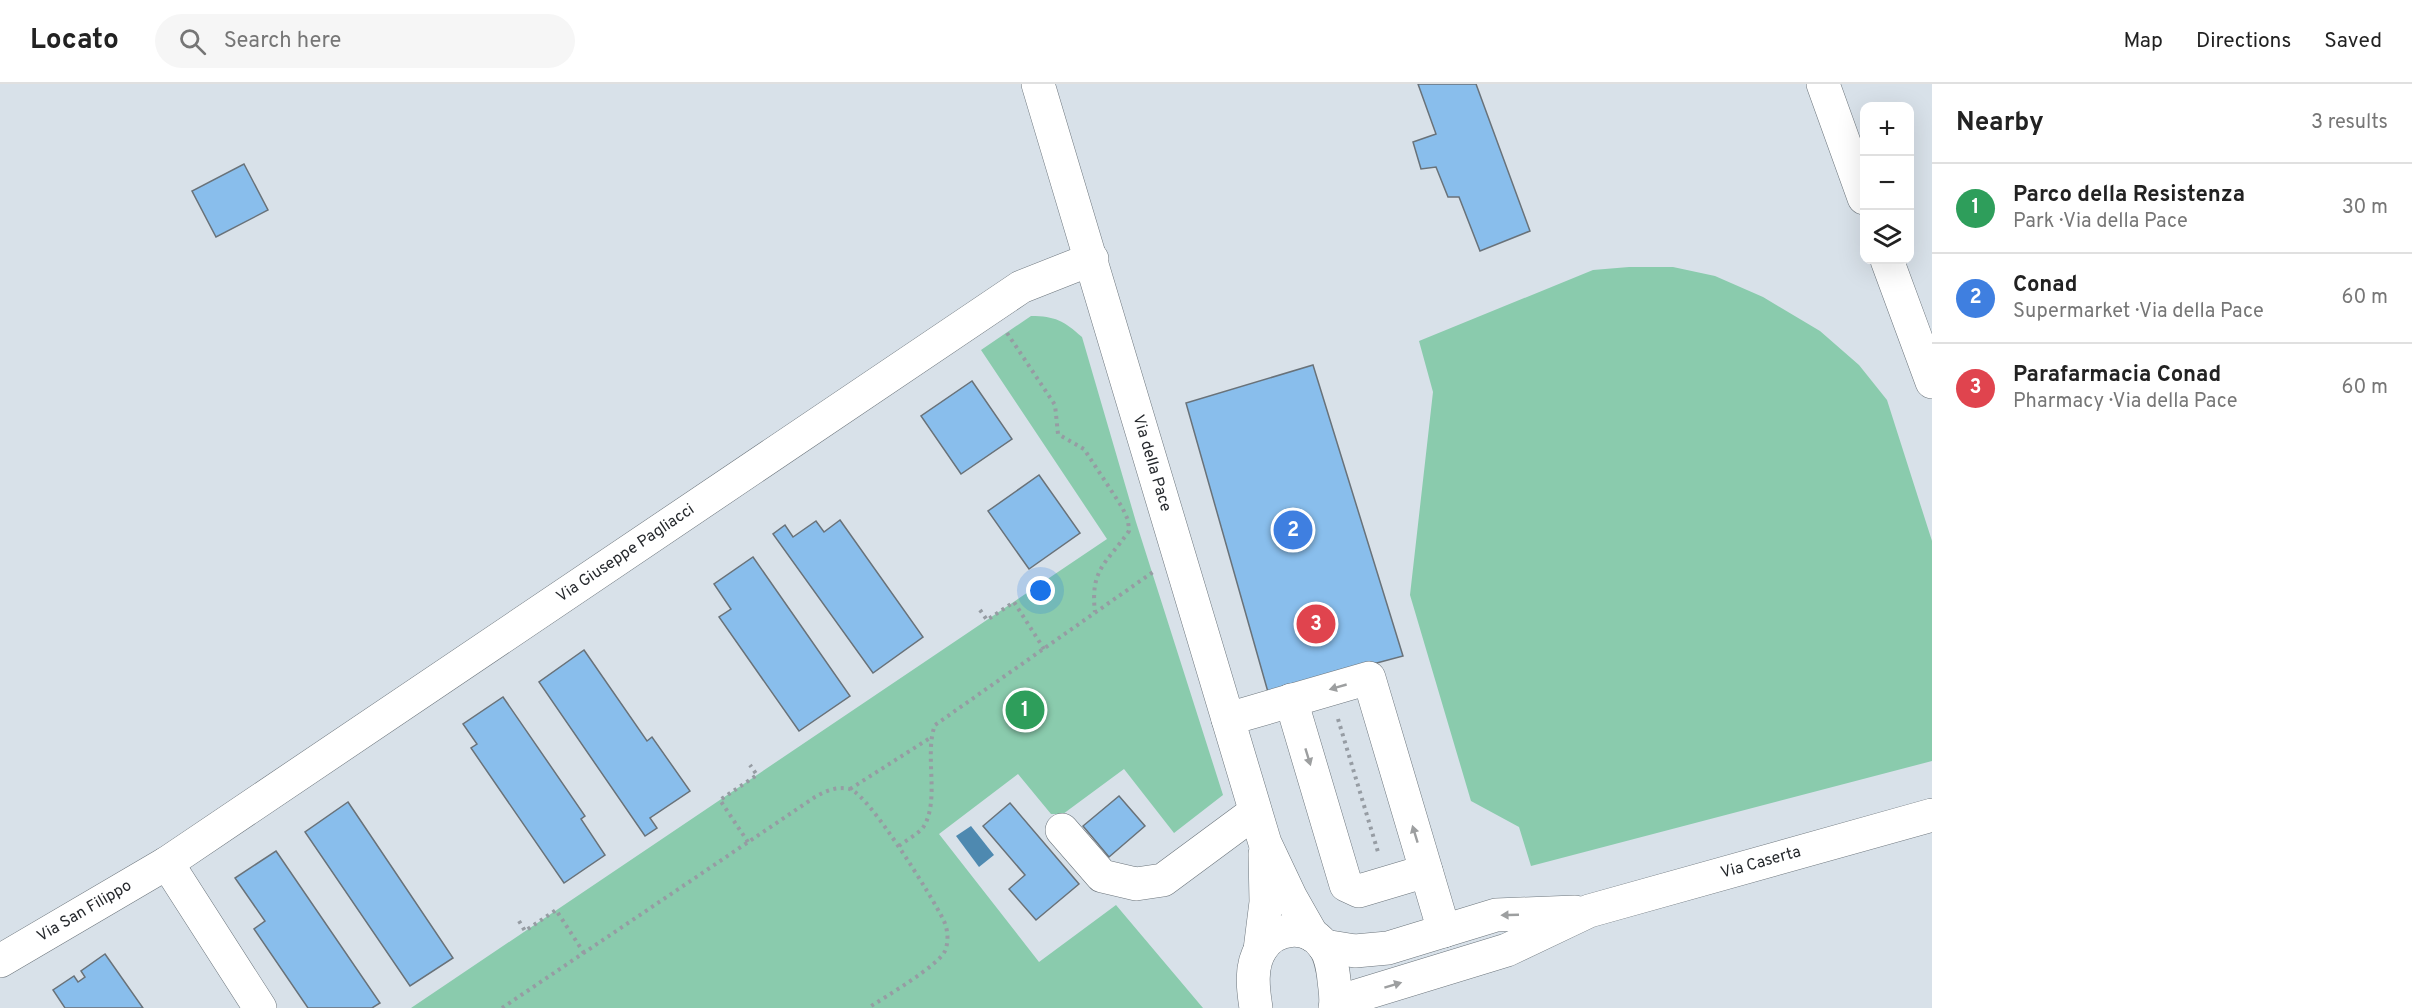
<!DOCTYPE html>
<meta charset="utf-8">
<style>
:root{--surface:#fff;--page:#f6f6f6;--text:#222;--muted:#767676;--line:#e0e0e0;--accent:#66612e}
body{margin:0;font-family:Overpass,sans-serif;background:var(--page);color:var(--text)}
.controls{position:absolute;right:18px;top:18px;display:grid;overflow:hidden;border-radius:12px;box-shadow:0 6px 24px #0002}
.controls button{width:54px;height:54px;display:grid;place-items:center;padding:0;border:0;border-bottom:2px solid var(--line);background:var(--surface);color:var(--text);font:30px sans-serif}
.you{position:absolute;left:1041px;top:507px;width:21px;height:21px;margin:-15px;border:4px solid #fff;border-radius:50%;background:#1a73e8;box-shadow:0 0 0 9px #1a73e833}
.badge{display:grid;place-items:center;width:39px;height:39px;border-radius:50%;background:var(--accent);color:#fff;font-size:20px;font-weight:700}
.pin{position:absolute;translate:-50% -50%;border:3px solid #fff;box-shadow:0 2px 6px #0006}
.list{margin:0;padding:0;list-style:none}
h2{display:flex;justify-content:space-between;align-items:center;height:78px;margin:0;padding:0 24px;font-size:26px}
h2 small{font-size:20px;font-weight:400;color:var(--muted)}
.list li{display:grid;grid-template-columns:39px 1fr auto;gap:18px;align-items:center;box-sizing:border-box;height:90px;padding:0 24px;border-top:2px solid var(--line)}
.list b{display:block;font-size:22px;white-space:nowrap}
.list p{margin:0;font-size:20px;white-space:nowrap;color:var(--muted)}
.list em{font-size:20px;font-style:normal;color:var(--muted)}
.icon{flex:none;width:33px;height:33px;fill:none;stroke:currentColor;stroke-width:2;stroke-linecap:round;stroke-linejoin:round}
.map{position:relative;flex:none;width:1932px;height:924px;overflow:hidden}
header{display:flex;align-items:center;gap:36px;box-sizing:border-box;height:84px;padding:0 30px;background:var(--surface);border-bottom:2px solid var(--line)}
header strong{font-size:28px}
nav{display:flex;gap:33px;margin-inline-start:auto;font-size:21px}
.search{width:420px;height:54px;background:var(--page);display:flex;align-items:center;gap:15px;box-sizing:border-box;padding:0 21px;border-radius:33px;color:var(--muted);font-size:22px}
main{display:flex}
aside{flex:1;background:var(--surface)}
.map>svg:first-child{display:block}
.green{fill:#8acbad}
.water{fill:#4e89b0}
.building{fill:#89beec;stroke:#697279;stroke-width:1.5}
.lines{fill:none;stroke-linecap:round;stroke-linejoin:round}
.minor-casing{stroke:#6c757c;stroke-width:34}
.path{stroke:#969ca3;stroke-width:4;stroke-dasharray:3 4.5;stroke-linecap:butt}
.minor{stroke:#fff;stroke-width:33}
.oneway{fill:#9d9fa0}
.labels{text-anchor:middle;dominant-baseline:central;stroke-width:6;stroke-linejoin:round;paint-order:stroke}
.street-label{font-size:16px;fill:#26292d;stroke:#fff}
</style>
<header>
<strong>Locato</strong>
<div class="search"><svg class="icon" aria-label="search" viewBox="0 0 24 24"><circle cx="10" cy="10" r="6"/><path d="M15 15l6 6"/></svg>Search here</div>
<nav><a>Map</a><a>Directions</a><a>Saved</a></nav>
</header>
<main>
<div class="map">
<svg width="1932" height="924" viewBox="0 0 1932 924">
<rect width="100%" height="100%" fill="#d8e1e9"/>
<g class="green">
<path d="M1629 183H1673L1715 192 1763 213 1820 247 1859 281 1887 316 1932 457V677L1531 782 1519 743 1471 717 1410 511 1433 308 1419 257 1593 186Z"/>
<path d="M1031 232C1055 232 1064 237 1082 253L1136 438 1223 711 1174 749 1124 685 1063 730H1051L1018 690 939 750 1039 878 1116 821 1203 924H411L1107 455 981 266Z"/>
</g>
<path class="water" d="M971 742 994 771 979 783 956 752Z"/>
<g class="building">
<path d="M1418 0H1476L1530 147 1480 167 1459 113H1448L1436 83 1421 85 1413 58 1436 50Z"/>
<path d="M244 80 268 126 216 153 192 107Z"/>
<path d="M1313 281 1403 572 1268 608 1186 319Z"/>
<path d="M972 297 1012 355 961 390 921 332Z"/>
<path d="M1039 391 1080 449 1029 485 988 427Z"/>
<path d="M840 436 923 553 873 589 773 450 785 441 793 453 816 437 824 448Z"/>
<path d="M753 473 850 612 799 647 719 533 731 525 714 500Z"/>
<path d="M584 566 647 657 652 653 690 707 650 734 657 744 645 752 539 598Z"/>
<path d="M503 613 585 732 581 735 605 771 564 799 471 664 477 660 463 640Z"/>
<path d="M1119 712 1145 742 1109 773 1083 742Z"/>
<path d="M348 718 453 874 410 902 305 748Z"/>
<path d="M1010 719 1079 800 1036 836 1009 805 1025 791 983 742Z"/>
<path d="M276 767 380 919 372 924H308L254 845 265 837 235 794Z"/>
<path d="M105 870 143 924H65L53 906 74 892 78 898 85 893 81 887Z"/>
</g>
<g class="lines">
<g class="minor-casing">
<g id="minor">
<path id="s1" d="M1038 0 1265 759 1291 814 1312 851"/>
<path d="M1823 0 1864 114"/>
<path d="M1887 176 1932 298"/>
<path d="M1291 616 1346 801 1359 807 1426 787"/>
<path d="M1228 635 1369 594 1444 847"/>
<path d="M1062 746 1102 792 1136 800 1163 796 1255 728"/>
<path d="M167 779 260 924"/>
<path d="M1324 862 1355 867 1388 864 1496 831 1575 828"/>
<path d="M1260 866 1266 818 1265 770"/>
<path id="s2" d="M0 877 167 779 1021 203 1092 175"/>
<path id="s3" d="M1337 918 1507 866 1589 827 1932 731"/>
<path d="M1256 924C1253 905 1250 882 1261 865 1274 843 1307 839 1323 861 1330 869 1333 886 1334 896 1335 906 1337 915 1335 924"/>
</g>
</g>
<g class="path">
<path d="M1007 249 1055 321 1058 350 1084 365 1122 423 1128 436 1129 447C1106 480 1090 485 1095 528"/>
<path d="M980 526 987 536 1014 518 1044 565"/>
<path d="M1338 635 1378 768"/>
<path d="M850 705 930 654"/>
<path d="M748 758 720 716 757 691 750 681"/>
<path d="M899 762C906 756 919 750 924 742 940 715 924 670 935 641L1153 488"/>
<path d="M519 837 525 847 556 826 584 869"/>
<path d="M502 924 815 713C825 707 837 702 850 705 870 712 932 813 943 835 948 845 949 857 945 867 938 882 885 913 868 924"/>
</g>
<use href="#minor" class="minor"/>
</g>
<defs><path id="oneway-solid" d="M-6-.8H1V-3.2L6.5 0L1 3.2V.8H-6Z" transform="scale(1.5)"/></defs>
<g class="oneway">
<use href="#oneway-solid" transform="translate(1338 603) rotate(164)"/>
<use href="#oneway-solid" transform="translate(1308 673) rotate(73)"/>
<use href="#oneway-solid" transform="translate(1415 750) rotate(-107)"/>
<use href="#oneway-solid" transform="translate(1510 831) rotate(178)"/>
<use href="#oneway-solid" transform="translate(1393 901) rotate(-17)"/>
</g>
<g class="labels">
<g class="street-label">
<text stroke="none"><textPath href="#s1" startOffset="396">Via della Pace</textPath></text>
<text stroke="none"><textPath href="#s2" startOffset="747">Via Giuseppe Pagliacci</textPath></text>
<text stroke="none"><textPath href="#s3" startOffset="447">Via Caserta</textPath></text>
<text stroke="none"><textPath href="#s2" startOffset="98">Via San Filippo</textPath></text>
</g>
</g>
</svg>
<div class="controls">
<button>+</button>
<button>−</button>
<button><svg class="icon" aria-label="layers" viewBox="0 0 24 24"><path d="M12 4l9 5-9 5-9-5zM3 14l9 5 9-5"/></svg></button>
</div>
<div class="you"></div>
<div class="pin badge" style="left:1025px;top:626px;background:#2e9e5b">1</div>
<div class="pin badge" style="left:1293px;top:446px;background:#3f7fe0">2</div>
<div class="pin badge" style="left:1316px;top:540px;background:#e0444e">3</div>
</div>
<aside>
<h2>Nearby<small>3 results</small></h2>
<ul class="list">
<li><span class="badge" style="background:#2e9e5b">1</span><div><b>Parco della Resistenza</b><p>Park · Via della Pace</p></div><em>30 m</em></li>
<li><span class="badge" style="background:#3f7fe0">2</span><div><b>Conad</b><p>Supermarket · Via della Pace</p></div><em>60 m</em></li>
<li><span class="badge" style="background:#e0444e">3</span><div><b>Parafarmacia Conad</b><p>Pharmacy · Via della Pace</p></div><em>60 m</em></li>
</ul>
</aside>
</main>
